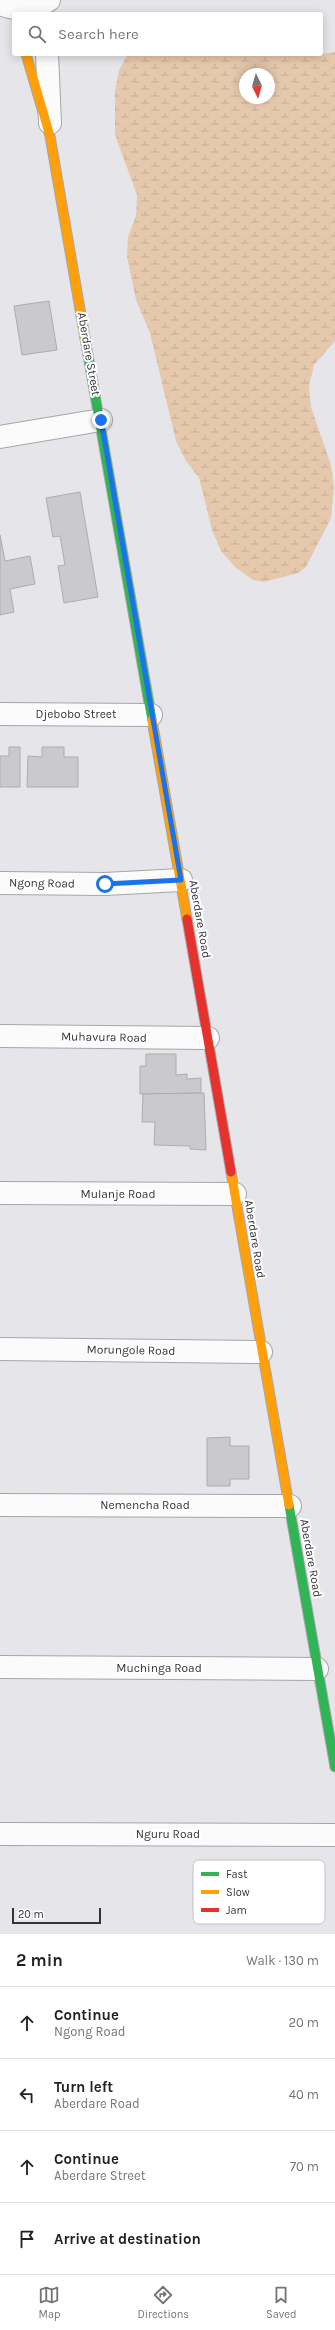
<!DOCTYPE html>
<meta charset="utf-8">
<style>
:root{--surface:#fff;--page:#f6f6f6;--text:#202124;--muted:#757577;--line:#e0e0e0;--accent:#727276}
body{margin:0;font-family:Karla,sans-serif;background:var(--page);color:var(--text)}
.compass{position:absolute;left:239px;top:68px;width:36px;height:36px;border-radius:50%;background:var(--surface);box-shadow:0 2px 10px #0003;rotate:175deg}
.scale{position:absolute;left:12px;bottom:10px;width:89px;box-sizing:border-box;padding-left:4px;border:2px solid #343437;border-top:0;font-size:11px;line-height:14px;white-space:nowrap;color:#343437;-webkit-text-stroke:3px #fff;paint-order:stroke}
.stop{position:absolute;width:12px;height:12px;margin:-9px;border:3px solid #1a73e8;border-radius:50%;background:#fff}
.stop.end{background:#1a73e8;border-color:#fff;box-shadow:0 1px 4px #0008}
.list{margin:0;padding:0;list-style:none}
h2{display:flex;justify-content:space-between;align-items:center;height:52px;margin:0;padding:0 16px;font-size:17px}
h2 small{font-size:13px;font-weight:400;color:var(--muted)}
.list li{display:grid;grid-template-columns:26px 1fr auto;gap:12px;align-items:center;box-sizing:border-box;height:72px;padding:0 16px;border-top:1px solid var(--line)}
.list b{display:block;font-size:15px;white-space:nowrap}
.list p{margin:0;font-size:13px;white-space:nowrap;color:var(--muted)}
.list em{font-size:13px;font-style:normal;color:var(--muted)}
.icon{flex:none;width:22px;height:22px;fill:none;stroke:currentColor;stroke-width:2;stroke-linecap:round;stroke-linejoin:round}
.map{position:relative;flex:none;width:335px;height:1934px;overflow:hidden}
.search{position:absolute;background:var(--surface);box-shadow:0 2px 10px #0003;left:12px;right:12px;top:12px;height:44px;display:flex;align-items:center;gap:10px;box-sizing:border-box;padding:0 14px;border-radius:4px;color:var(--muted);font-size:15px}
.sheet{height:340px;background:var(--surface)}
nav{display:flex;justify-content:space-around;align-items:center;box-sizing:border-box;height:56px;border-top:1px solid var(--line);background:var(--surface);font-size:11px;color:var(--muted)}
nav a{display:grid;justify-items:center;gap:2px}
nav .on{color:var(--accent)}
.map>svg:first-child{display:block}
.wetland{fill:url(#wetland-marsh);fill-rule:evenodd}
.building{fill:#cacacd;stroke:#adadb0}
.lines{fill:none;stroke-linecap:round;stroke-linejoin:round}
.street-casing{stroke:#a6a6a9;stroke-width:24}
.fast-casing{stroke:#a6a6a9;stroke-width:11}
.slow-casing{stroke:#a6a6a9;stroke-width:11}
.jam-casing{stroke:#a6a6a9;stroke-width:11}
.street{stroke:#fbfbfc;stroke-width:22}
.fast{stroke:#30b455;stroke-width:9}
.slow{stroke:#ff9f0a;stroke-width:9}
.jam{stroke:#e5322d;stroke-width:9}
.route{stroke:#1a73e8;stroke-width:5}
.labels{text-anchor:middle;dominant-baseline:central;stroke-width:4;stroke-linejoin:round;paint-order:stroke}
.street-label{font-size:12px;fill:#343437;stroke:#fff}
.key{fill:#fff;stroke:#c2c2c3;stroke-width:1}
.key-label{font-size:11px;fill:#343437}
</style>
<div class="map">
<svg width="335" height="1934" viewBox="0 0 335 1934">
<defs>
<pattern id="wetland-marsh" width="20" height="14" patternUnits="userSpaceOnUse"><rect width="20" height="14" fill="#e6c9ad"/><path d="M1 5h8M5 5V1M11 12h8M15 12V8" fill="none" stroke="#c6ad95"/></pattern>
</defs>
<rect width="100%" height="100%" fill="#e6e6ea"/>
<path class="wetland" d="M335 52V341L314 365 309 386 311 407 331 465 334 486 331 518 306 567 298 573 264 582 253 580 236 568 221 551 212 530 199 478 186 461 176 441 150 333 136 300 127 257 128 237 136 216 137 195 115 135V91L119 70 128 54H321ZM245 74H269V98H245Z"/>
<g class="building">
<path d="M49 301 57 350 22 355 14 306Z"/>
<path d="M80 492 98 597 64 603 58 566 65 565 60 536 53 537 46 498Z"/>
<path d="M0 535 5 561 30 556 35 584 10 589 14 612 0 615Z"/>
<path d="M9 747H20V787H0V756H9Z"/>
<path d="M42 747H64V757H78V787H27L28 756 42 757Z"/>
<path d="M146 1054H176V1075L187 1074V1079L201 1078V1093L140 1094V1066H146Z"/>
<path d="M204 1093 206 1150 190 1149V1146L154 1145 155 1122H142L143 1094Z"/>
<path d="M230 1437V1446H249V1479H230V1486H207V1438Z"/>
</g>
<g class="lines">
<g class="street-casing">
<g id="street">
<path d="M0 4C16 10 34 11 49 0"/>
<path d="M47 54 50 123"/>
<path d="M0 437 101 420"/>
<path d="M0 714 151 715"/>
<path d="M0 883 105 884 181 880"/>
<path d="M0 1036 208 1038"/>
<path d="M0 1193 235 1194"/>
<path d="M0 1349 261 1352"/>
<path d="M0 1505 290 1506"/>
<path d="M0 1667 317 1669"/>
<path d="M0 1834 335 1835"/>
</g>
</g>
<g class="fast-casing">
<g id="fast">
<path d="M85 338 152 720"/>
<path d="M289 1505 335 1767"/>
</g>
</g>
<g class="slow-casing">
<g id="slow">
<path d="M26 54 50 136 85 338"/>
<path d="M152 720 187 919"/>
<path d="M231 1172 289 1505"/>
</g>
</g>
<g class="jam-casing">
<path id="jam" d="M187 919 231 1172"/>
</g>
<use href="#street" class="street"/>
<use href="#fast" class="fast"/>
<use href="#slow" class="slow"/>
<use href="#jam" class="jam"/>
</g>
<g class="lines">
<path class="route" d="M101 420 181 880 105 884"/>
</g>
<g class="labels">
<g class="street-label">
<text transform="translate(89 354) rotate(80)">Aberdare Street</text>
<text x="76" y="714">Djebobo Street</text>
<text transform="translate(42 883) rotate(1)">Ngong Road</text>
<text transform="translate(200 919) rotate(80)">Aberdare Road</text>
<text transform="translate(104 1037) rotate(1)">Muhavura Road</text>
<text x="118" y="1194">Mulanje Road</text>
<text transform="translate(255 1239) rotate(81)">Aberdare Road</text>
<text transform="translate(131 1350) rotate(1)">Morungole Road</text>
<text x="145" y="1505">Nemencha Road</text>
<text transform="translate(311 1558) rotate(80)">Aberdare Road</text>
<text x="159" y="1668">Muchinga Road</text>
<text x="168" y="1834">Nguru Road</text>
</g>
</g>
<rect x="193" y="1860" width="132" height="64" rx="6" class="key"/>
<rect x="201" y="1872" width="18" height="4" fill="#30b455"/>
<rect x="201" y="1890" width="18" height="4" fill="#ff9f0a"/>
<rect x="201" y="1908" width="18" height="4" fill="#e5322d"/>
<g class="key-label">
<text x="226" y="1878">Fast</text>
<text x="226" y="1896">Slow</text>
<text x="226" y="1914">Jam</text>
</g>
</svg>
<svg class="compass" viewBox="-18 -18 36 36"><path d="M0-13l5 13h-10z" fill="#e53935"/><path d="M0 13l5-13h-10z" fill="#757577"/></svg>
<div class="scale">20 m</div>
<div class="stop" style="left:105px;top:884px"></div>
<div class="stop end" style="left:101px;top:420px"></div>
<div class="search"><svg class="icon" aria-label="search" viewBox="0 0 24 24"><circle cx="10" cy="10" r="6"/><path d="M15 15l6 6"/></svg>Search here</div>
</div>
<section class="sheet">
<h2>2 min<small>Walk · 130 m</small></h2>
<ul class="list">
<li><svg class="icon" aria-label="ahead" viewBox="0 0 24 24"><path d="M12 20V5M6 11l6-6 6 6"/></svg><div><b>Continue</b><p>Ngong Road</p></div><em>20 m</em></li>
<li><svg class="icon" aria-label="left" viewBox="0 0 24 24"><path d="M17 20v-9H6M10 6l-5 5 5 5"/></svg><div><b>Turn left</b><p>Aberdare Road</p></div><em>40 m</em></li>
<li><svg class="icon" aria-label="ahead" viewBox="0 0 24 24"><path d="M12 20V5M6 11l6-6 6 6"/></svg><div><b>Continue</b><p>Aberdare Street</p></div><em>70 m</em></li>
<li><svg class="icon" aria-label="arrive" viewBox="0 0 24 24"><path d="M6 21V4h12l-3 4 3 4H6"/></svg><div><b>Arrive at destination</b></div></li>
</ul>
</section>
<nav>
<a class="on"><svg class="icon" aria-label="map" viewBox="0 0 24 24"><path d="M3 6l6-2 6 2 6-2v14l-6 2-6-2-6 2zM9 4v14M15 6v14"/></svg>Map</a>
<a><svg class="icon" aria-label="directions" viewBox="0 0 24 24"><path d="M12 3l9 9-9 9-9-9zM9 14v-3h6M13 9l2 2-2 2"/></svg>Directions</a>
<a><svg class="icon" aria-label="saved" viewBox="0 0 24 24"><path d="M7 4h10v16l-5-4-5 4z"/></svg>Saved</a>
</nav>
